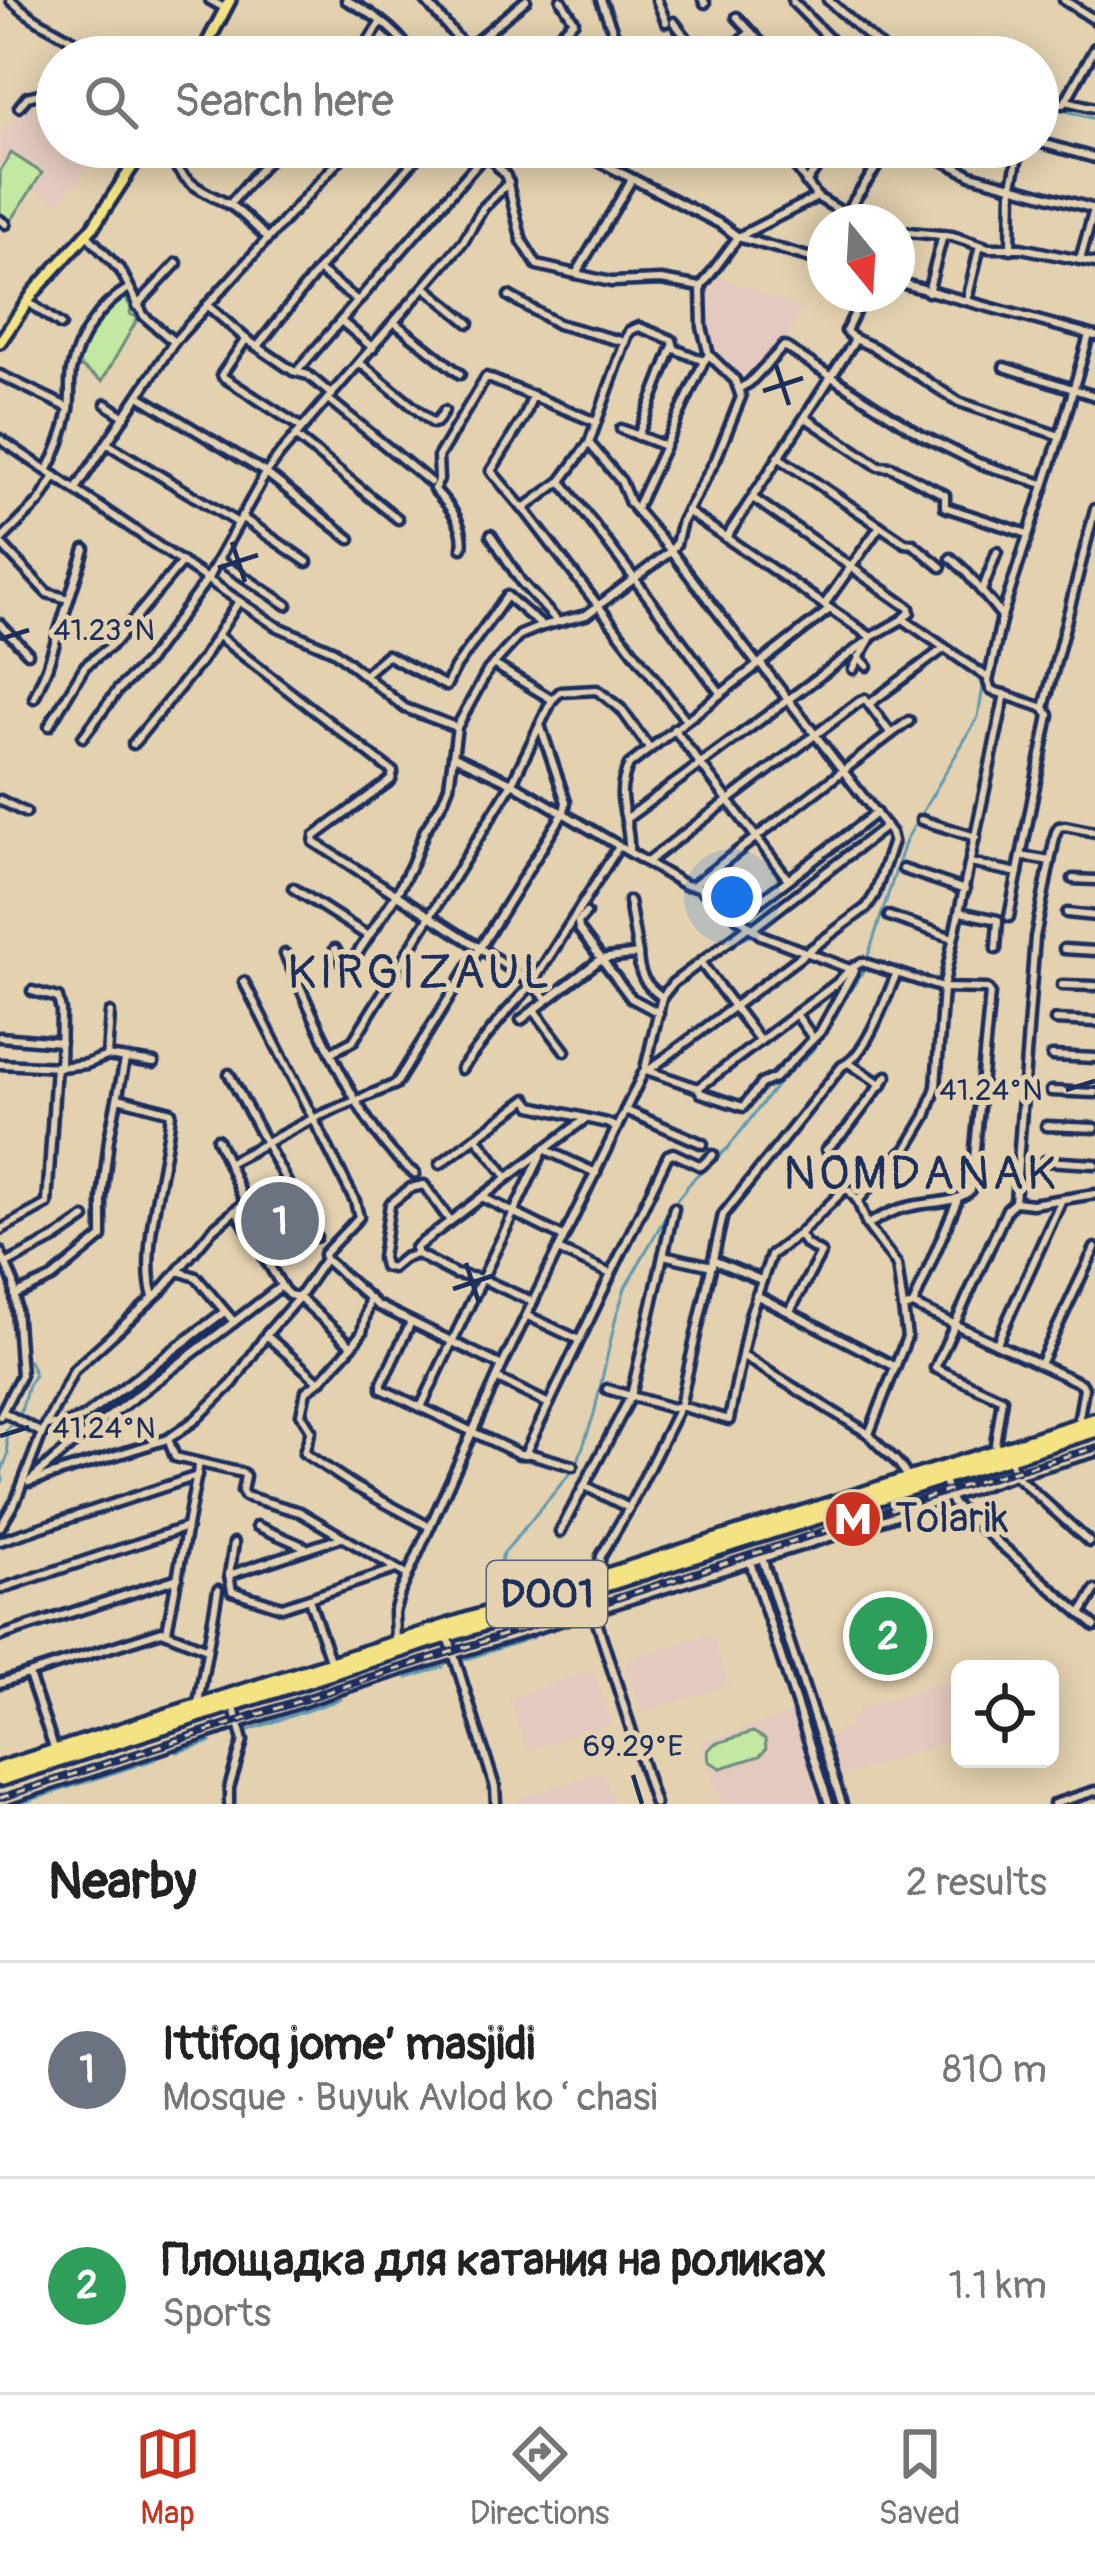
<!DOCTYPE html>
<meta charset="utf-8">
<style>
:root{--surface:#fff;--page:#f6f6f6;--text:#222;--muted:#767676;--line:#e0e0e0;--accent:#c8321e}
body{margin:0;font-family:Pangolin,sans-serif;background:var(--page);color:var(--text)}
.controls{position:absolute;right:36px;bottom:36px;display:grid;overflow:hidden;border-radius:18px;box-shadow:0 6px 30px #0003}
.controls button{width:108px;height:108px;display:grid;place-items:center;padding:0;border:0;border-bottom:3px solid var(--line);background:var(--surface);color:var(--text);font:60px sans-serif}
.compass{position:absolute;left:807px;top:204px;width:108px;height:108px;border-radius:50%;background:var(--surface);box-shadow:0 6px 30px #0003;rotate:162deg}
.you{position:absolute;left:732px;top:897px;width:42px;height:42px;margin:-30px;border:9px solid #fff;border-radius:50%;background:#1a73e8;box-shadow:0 0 0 18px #1a73e833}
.badge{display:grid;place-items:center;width:78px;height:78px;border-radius:50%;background:var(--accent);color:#fff;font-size:39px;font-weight:700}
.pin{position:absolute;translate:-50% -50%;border:6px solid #fff;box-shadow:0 3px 12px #0006}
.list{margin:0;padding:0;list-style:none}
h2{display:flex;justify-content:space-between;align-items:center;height:156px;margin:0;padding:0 48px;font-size:51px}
h2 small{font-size:39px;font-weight:400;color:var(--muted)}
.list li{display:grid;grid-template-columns:78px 1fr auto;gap:36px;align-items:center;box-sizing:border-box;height:216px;padding:0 48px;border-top:3px solid var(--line)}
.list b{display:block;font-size:45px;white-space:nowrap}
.list p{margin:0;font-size:39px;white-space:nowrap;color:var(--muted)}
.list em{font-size:39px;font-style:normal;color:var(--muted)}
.icon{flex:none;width:66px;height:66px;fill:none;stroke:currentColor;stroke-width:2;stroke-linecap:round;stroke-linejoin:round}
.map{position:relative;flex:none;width:1095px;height:1804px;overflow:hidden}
.search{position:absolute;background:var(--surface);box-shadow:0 6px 30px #0003;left:36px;right:36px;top:36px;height:132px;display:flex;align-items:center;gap:30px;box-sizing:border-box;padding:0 42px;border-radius:66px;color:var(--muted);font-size:45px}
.sheet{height:588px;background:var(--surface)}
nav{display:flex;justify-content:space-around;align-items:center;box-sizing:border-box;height:168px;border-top:3px solid var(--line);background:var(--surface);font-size:33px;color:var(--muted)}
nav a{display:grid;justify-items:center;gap:6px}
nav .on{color:var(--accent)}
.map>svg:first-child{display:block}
.built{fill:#e4cabe}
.green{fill:#c2e8a2;stroke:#6e8c80;stroke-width:3}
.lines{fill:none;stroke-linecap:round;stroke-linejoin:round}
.stream{stroke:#619ab2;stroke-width:3}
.minor-casing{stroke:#1b2f5e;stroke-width:15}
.major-casing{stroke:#1b2f5e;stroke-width:18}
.highway-casing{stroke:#1b2f5e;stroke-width:21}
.minor{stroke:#e3d1af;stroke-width:6}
.major{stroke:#f4e382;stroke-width:9}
.highway{stroke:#f4e382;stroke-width:12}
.rail-casing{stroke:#1b2f5e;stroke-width:8}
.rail{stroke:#e3d1af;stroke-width:3;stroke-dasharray:9;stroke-linecap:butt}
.ticks{fill:none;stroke:#1b2f5e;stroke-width:4.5}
.labels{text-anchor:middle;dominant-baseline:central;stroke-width:10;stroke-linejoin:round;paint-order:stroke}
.shield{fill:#e3d1af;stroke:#576076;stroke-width:3}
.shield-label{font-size:39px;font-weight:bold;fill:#1b2f5e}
.poi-label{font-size:42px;fill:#1b2f5e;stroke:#e3d1af;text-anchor:start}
.quarter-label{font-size:48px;letter-spacing:3px;fill:#1b2f5e;stroke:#e3d1af}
.ticks-label{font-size:30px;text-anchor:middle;fill:#1b2f5e;stroke:#e3d1af;stroke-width:10;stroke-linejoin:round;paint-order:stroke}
</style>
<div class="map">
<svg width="1095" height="1804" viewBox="0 0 1095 1804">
<rect width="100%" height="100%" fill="#e3d1af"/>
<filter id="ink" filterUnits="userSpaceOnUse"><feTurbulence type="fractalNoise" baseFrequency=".00833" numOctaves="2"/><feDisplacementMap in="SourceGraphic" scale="24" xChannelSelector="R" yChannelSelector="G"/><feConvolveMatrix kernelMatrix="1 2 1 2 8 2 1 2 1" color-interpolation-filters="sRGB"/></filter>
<g filter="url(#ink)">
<g class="built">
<path d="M45 96 57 103V147H103L59 205 34 190 9 225 0 219V138L25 100Z"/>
<path d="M719 276 803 309 782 345 749 380 745 382 712 349 706 327 703 303Z"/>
<path d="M712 1633 728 1686 641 1713 624 1660Z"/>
<path d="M594 1670 612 1723 526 1751 509 1697Z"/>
<path d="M960 1676V1737L842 1777 828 1737 848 1727 860 1708Z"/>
<path d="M793 1713 820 1801 811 1804H721L700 1742Z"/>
<path d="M603 1771 614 1804H517L521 1798Z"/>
</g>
<g class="green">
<path d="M11 153 42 173 9 224 0 218V171Z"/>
<path d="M123 295 131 307 130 314 138 318 102 381 77 364C81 340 102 307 123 295Z"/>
<path d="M753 1732 765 1739 766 1749 760 1756 721 1768 709 1761 708 1751 714 1744Z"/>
</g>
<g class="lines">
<g class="stream">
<path d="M1038 103 1095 119"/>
<path d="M577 1464 594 1414 616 1317 625 1288 671 1207 695 1177 728 1148 779 1082 812 1051 863 971 906 840 978 717 984 681"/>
<path d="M0 1485 3 1480 1 1473 8 1455 6 1431 21 1411 28 1385 35 1375 29 1361"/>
<path d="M492 1589 503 1554 572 1471"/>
<path d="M463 1660 534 1637"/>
<path d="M407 1678 443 1667"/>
<path d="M246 1731 341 1699"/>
<path d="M177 1752 211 1742"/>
<path d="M18 1804 156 1759"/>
</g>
<g class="minor-casing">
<g id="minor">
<path d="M11 0C37 25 69 34 97 57"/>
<path d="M210 0 226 9"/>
<path d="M346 0C372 13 400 31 413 57"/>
<path d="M425 0 473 57"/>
<path d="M657 0 666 22"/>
<path d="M703 0 705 3"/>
<path d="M828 0 892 57"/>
<path d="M1064 0 1095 20"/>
<path d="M793 2 847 57"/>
<path d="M737 17 774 57"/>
<path d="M674 22 701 57"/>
<path d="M551 42 574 21 561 0"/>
<path d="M298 57 308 51 322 57"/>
<path d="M359 57 380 23"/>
<path d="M446 57 478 40 526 0"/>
<path d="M591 57 615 37 601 0"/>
<path d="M719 57 751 32"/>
<path d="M1038 100 1064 104 1095 48"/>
<path d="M1066 101 1095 108"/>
<path d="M19 107 27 97 47 92 57 97"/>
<path d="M1038 142 1095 158"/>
<path d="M157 147 171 156C180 183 207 193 230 205 243 213 256 228 268 238"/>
<path d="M482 147 506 176 522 241 537 265 611 282 661 280 701 287"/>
<path d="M571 147 722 225 738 237 825 262"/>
<path d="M782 147 817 197"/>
<path d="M861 147 879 163"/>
<path d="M917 147 971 175 1095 209"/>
<path d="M659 156 671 147"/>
<path d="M806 183 831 147"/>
<path d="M229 205 279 147"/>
<path d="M845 214 890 147"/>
<path d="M0 220 6 224"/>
<path d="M897 231 952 236 989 248H1021L1095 263"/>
<path d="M87 235 121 271 144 316 174 342"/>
<path d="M1011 249 1012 185 1020 147"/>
<path d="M1080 260 1094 209"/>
<path d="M318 270 358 301"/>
<path d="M576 274 632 179"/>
<path d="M897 282 1095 336"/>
<path d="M425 287 469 323"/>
<path d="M928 292 943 235"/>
<path d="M509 296 558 324 624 342"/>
<path d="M967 300 980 245"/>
<path d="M28 302 61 325"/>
<path d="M207 305 246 339 293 371 308 375 332 395"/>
<path d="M137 306 177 263"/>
<path d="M341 321 373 348"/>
<path d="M395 323 460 374"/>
<path d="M853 338 875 348 959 402 1060 436"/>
<path d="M246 339 222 374 223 377 302 428"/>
<path d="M258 346 318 270 426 147"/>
<path d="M360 363 433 423 437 422 444 411"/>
<path d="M1004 367 1095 396"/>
<path d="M298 370 487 152"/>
<path d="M0 375 69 408"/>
<path d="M740 388 749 383 784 346 921 435 978 463 1043 484"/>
<path d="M533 395 525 416 491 471 523 509 561 481 589 443 629 331 639 327 672 340 674 347"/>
<path d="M139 396 266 473 350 539"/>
<path d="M328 399 430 482"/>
<path d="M106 404 125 417"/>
<path d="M806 418 878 466 891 467 945 495V507L1028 534"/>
<path d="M621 429 665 446"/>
<path d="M295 436 398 519"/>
<path d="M638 436 672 348 704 361"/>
<path d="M0 439 276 626 334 651 405 708 456 727"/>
<path d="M589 443 621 481 630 503 671 551 758 665"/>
<path d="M108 444 238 523"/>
<path d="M778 457 905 543 913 544 941 567"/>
<path d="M47 471C57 453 65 430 69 409 71 396 69 383 71 371 78 337 99 306 129 288"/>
<path d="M561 481 721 694"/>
<path d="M76 489 174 342 351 147"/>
<path d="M753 498 909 608 910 612 903 619"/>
<path d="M524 509 686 720"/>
<path d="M636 509 704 361 709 355"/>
<path d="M687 511 871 637 853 669"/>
<path d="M241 517 307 562"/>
<path d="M491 535 521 582 558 622"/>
<path d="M726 538 855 340 846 331 864 294"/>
<path d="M0 541 40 501 55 476"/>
<path d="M0 543 47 593 69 599"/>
<path d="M462 548C466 526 450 506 434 489L439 480 438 457 486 377 596 422"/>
<path d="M951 558 965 571 1002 616"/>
<path d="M218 560 287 605"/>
<path d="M982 591 997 552"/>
<path d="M824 605 880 526"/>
<path d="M0 624 28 653"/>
<path d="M218 636 393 772 391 780 315 836 314 842 480 948 532 984 547 999"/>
<path d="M871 637 903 619 988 678"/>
<path d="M859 657 867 666"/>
<path d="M493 664 551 699"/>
<path d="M365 674 387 655 446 686 455 668 507 596 542 626"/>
<path d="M34 698 47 668 85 549"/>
<path d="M1044 708 1095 509"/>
<path d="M540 725 566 802 564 812"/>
<path d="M49 726 85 666 114 643 182 562"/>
<path d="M674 729 787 878"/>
<path d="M891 734 909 721"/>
<path d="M83 737 118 690 148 661 208 578 266 473 280 454 463 242 483 208 509 182"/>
<path d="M133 744 201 661 239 601"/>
<path d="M454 756 512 783 685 885 697 886 761 935 850 969 862 962 943 988 987 989 990 993 971 1190C954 1205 927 1201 904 1208 891 1211 879 1218 867 1225"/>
<path d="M0 800 26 813"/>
<path d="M626 819 869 640"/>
<path d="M921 820 976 837"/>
<path d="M629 851C631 815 612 801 629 765L830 609"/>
<path d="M1021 856 1050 861"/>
<path d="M647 862 860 701 865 699 869 704 943 649"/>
<path d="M970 863 1018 873"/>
<path d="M903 869 965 890"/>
<path d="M1073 879 1095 880"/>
<path d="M695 884 891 734 869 704"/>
<path d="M293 888 368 936"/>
<path d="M960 912 998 920 996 949"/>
<path d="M586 913 578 922 579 929 631 998 659 1013"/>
<path d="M1067 913 1095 916"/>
<path d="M889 916 953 938"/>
<path d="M1009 917 1049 715 1044 708 991 690 988 682 1002 616 1060 436 1089 335"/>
<path d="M738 918 876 813"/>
<path d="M752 929 886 826"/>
<path d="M335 949 344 966H349L396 895 412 864 424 832 443 801 449 786 457 727 488 670 520 635 542 626 586 615 671 551 676 544 682 521 716 459 741 397 735 380 709 355 702 327 701 287 738 237 817 197 859 222"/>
<path d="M1064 949 1095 951"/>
<path d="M285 954C314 1015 361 1136 415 1174"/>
<path d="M638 954C639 975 644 984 662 997"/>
<path d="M701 963 760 1041"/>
<path d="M1062 985 1095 986"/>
<path d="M534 1010 565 1051"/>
<path d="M796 1014 813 1038"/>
<path d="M521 1020 601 959 638 954 629 901"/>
<path d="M1055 1020 1095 1022"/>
<path d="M0 1037 61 1042"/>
<path d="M332 1052 353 1041 512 783 552 700 560 692 597 690 621 709 649 748"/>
<path d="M107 1056 110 1013"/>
<path d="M1052 1056 1095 1058"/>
<path d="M0 1064 60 1067 61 1011 58 998 32 991"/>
<path d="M850 1064 882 1085"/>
<path d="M60 1067 86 1064 107 1056 154 1063"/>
<path d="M461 1069 503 1016 532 984 619 846"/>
<path d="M646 1070 698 1088 837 983 850 969"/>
<path d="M649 1070 867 907 875 894 893 841 891 833 760 663"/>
<path d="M229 1074 316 1237"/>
<path d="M698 1088 701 1093 743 1107 761 1084 775 1078 820 1032 854 970"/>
<path d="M1051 1091 1095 1093"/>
<path d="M118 1098 171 1112C167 1164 139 1248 153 1297"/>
<path d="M625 1110 703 1144"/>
<path d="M1046 1126 1095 1128"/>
<path d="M476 1137 507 1177"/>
<path d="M217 1139 228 1163"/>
<path d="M826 1150 848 1128 887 1076"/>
<path d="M1045 1161 1095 1164"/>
<path d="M440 1164 527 1099 532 1106 607 1123 617 1128"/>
<path d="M482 1197 585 1119"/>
<path d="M1015 1202 1035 937 1056 832 1059 827 1065 826 1095 832"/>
<path d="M236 1210 284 1290 289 1295 299 1297 352 1346 321 1380 306 1391 301 1414 311 1430 304 1453 356 1487 430 1527"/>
<path d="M0 1230 47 1204 56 1066"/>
<path d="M558 1250 611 1274"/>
<path d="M0 1251 14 1283 15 1295"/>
<path d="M417 1254 404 1258 392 1268 384 1266 382 1258 390 1204 410 1188 424 1185 450 1221"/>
<path d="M663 1255 712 1266"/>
<path d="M325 1259 377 1305 502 1366"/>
<path d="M715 1261 761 1280"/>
<path d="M6 1264 56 1238 85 1218"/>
<path d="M178 1271 196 1277 234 1322 281 1286"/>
<path d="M756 1295 896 1367"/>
<path d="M533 1302 482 1279 455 1274 417 1254 415 1248 482 1197 563 1237"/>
<path d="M913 1305 957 1201"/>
<path d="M905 1308 913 1305 1082 1384 1084 1388 1079 1417 1082 1424"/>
<path d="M790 1311 821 1253 806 1244 799 1234"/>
<path d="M528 1316 579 1340"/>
<path d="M411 1322 382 1383V1389L519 1454H531L573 1466"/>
<path d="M267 1336 318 1381"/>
<path d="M997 1343 1062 1199"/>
<path d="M352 1346 362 1332 369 1300"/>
<path d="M743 1356 869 1434C880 1451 900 1458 907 1478"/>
<path d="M1040 1364 1095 1248"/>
<path d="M498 1379 549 1404"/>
<path d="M607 1389 672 1408 680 1406 729 1420 750 1315 771 1255 799 1234 844 1190H849L858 1201"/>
<path d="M421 1407 544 1149 596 1173"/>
<path d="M3 1412 42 1433"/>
<path d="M0 1416 21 1375 15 1295 52 1278 102 1237V1199L109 1139 125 1060"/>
<path d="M46 1424 63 1426 84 1417 224 1312"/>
<path d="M869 1434 907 1337 897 1265 867 1225 858 1201 868 1189 876 1173 906 1150 926 1116 936 1087 943 988 1005 694"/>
<path d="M168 1439 175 1457 243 1473 245 1476 242 1491 245 1496 300 1512 407 1575"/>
<path d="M997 1450 995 1444 1002 1399 935 1368 1007 1209 1015 1202 1032 1204 1095 1194"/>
<path d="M525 1454 668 1155 673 1153 701 1166 713 1155"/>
<path d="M1010 1459 1015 1475 1089 1542"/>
<path d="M31 1480 70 1446 234 1322"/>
<path d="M944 1480 952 1503 1095 1626"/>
<path d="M29 1482 168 1439 195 1420 233 1383 266 1335 299 1297 325 1259 324 1254 359 1217 355 1201 244 982"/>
<path d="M585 1486 629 1508"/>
<path d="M257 1526 305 1547"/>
<path d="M0 1527 16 1500 42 1433 74 1370 162 1290 212 1230 245 1202 228 1163 312 1119 396 1084 564 812"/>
<path d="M560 1532 631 1396 674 1208"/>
<path d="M0 1541 197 1476"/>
<path d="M234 1543 229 1575 232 1591 282 1607 396 1569"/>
<path d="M762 1558 842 1804"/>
<path d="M750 1562 829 1804"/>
<path d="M229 1575 343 1537"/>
<path d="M597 1576 601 1556 629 1508 680 1406 723 1215 842 1066C866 1057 885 999 896 975"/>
<path d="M0 1589 187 1527"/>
<path d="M587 1591 655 1804"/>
<path d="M309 1599 331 1663"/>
<path d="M1081 1614 1095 1590"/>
<path d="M167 1631 199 1463"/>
<path d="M0 1636 178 1578"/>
<path d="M448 1636 495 1787 496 1804"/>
<path d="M395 1640 394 1612 400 1593 502 1366 645 1069 662 997 673 983 748 927"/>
<path d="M29 1675 55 1751"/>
<path d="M0 1683 162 1631 207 1649"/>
<path d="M198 1703 218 1590"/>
<path d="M0 1802 355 1685 849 1531 1015 1475 1095 1452"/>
<path d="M229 1804V1788L243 1741 233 1704"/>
<path d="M1054 1804 1095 1791"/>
</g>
</g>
<g class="major-casing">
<g id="major">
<path d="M200 57 230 0"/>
<path d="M0 342 34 292 93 227 145 147"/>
</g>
</g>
<g class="highway-casing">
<g id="highway">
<path d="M0 1769 1095 1420"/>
<path d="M0 1779 750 1538 1095 1430"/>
</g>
</g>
<use href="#minor" class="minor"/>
<use href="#major" class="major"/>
<use href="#highway" class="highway"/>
<g class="rail-casing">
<path id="rail" d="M0 1798 972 1483 1095 1448"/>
</g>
<use href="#rail" class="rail"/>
</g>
</g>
<path class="ticks" d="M776 365 789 405M763 391 803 378M232 542 245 582M218 568 258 555M0 639 29 630M1066 1090 1095 1081M466 1263 479 1303M453 1289 492 1276M0 1436 29 1427M633 1775 642 1804"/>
<defs>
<g id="metro-disc" transform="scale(3)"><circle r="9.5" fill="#c8321e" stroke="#e3d1af"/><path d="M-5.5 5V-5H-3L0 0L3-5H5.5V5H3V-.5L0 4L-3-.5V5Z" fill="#fff"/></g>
</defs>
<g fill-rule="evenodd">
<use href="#metro-disc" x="853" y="1519"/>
</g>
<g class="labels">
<rect class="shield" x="487" y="1561" width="120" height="66" rx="9"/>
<g class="shield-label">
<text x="547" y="1594">D001</text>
</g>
<g class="poi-label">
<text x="895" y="1519">Tolarik</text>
</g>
<g class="quarter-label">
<text x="420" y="973">KIRGIZAUL</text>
<text x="921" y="1174">NOMDANAK</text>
</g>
</g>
<g class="ticks-label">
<text x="104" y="640">41.23°N</text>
<text x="991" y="1100">41.24°N</text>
<text x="104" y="1438">41.24°N</text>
<text x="633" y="1756">69.29°E</text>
</g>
</svg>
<div class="controls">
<button><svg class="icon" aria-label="locate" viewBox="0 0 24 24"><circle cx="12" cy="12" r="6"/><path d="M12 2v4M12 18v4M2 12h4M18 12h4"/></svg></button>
</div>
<svg class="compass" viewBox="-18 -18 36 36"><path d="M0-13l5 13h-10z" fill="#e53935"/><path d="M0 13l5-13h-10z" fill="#767676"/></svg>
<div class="you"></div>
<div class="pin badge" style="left:280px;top:1221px;background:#6b7280">1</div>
<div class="pin badge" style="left:888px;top:1636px;background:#2e9e5b">2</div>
<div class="search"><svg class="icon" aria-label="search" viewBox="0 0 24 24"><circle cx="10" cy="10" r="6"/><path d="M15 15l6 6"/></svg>Search here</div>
</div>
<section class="sheet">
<h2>Nearby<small>2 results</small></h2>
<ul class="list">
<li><span class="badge" style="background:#6b7280">1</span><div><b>Ittifoq jome’ masjidi</b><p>Mosque · Buyuk Avlod koʻchasi</p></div><em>810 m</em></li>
<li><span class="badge" style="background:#2e9e5b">2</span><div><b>Площадка для катания на роликах</b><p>Sports</p></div><em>1.1 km</em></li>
</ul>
</section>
<nav>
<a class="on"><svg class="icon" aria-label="map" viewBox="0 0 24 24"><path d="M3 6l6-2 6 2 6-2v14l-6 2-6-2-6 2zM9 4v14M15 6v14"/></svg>Map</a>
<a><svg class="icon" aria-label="directions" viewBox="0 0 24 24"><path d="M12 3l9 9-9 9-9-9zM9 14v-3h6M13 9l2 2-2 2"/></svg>Directions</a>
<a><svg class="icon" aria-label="saved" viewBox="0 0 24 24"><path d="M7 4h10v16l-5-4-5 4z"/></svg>Saved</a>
</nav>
